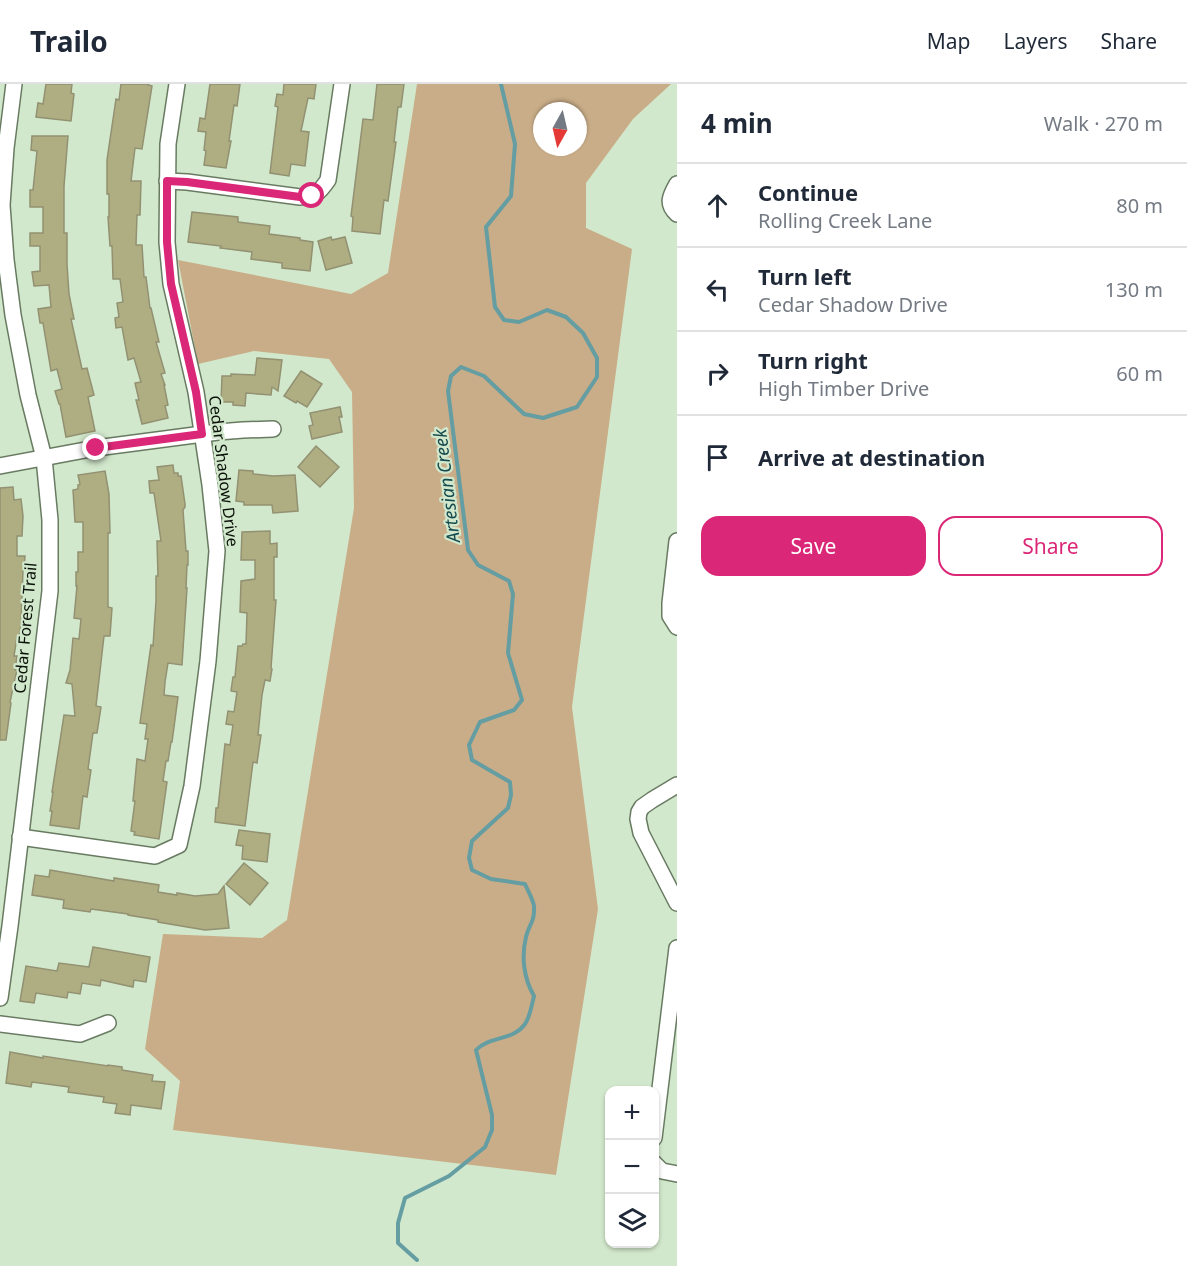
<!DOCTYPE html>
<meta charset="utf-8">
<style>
:root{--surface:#fff;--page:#f6f6f7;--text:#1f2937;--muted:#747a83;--line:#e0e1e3;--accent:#db2777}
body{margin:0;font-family:"Noto Sans",sans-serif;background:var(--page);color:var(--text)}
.controls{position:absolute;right:18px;bottom:18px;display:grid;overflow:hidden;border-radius:12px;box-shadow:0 2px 4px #0004}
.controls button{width:54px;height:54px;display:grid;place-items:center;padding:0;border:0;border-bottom:2px solid var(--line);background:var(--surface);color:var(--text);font:30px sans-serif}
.compass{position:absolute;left:533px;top:18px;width:54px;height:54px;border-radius:50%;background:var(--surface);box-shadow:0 2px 4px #0004;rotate:188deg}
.stop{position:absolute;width:18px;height:18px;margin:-14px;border:4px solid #db2777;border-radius:50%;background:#fff}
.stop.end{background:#db2777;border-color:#fff;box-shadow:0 2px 6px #0008}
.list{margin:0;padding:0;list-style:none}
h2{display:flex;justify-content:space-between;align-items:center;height:78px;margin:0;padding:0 24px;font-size:26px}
h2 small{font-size:20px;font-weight:400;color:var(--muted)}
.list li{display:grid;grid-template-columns:39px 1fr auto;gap:18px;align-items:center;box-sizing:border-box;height:84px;padding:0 24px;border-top:2px solid var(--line)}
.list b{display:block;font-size:22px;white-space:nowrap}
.list p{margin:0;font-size:20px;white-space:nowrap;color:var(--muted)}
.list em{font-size:20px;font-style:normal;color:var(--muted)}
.actions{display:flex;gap:12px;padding:18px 24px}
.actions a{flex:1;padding:14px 0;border:2px solid var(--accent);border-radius:18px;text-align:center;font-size:21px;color:var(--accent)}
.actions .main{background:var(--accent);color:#fff}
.icon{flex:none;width:33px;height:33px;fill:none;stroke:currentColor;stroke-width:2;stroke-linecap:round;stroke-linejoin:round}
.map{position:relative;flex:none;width:677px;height:1182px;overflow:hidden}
header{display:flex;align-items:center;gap:36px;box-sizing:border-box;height:84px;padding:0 30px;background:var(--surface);border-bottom:2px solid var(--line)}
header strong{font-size:28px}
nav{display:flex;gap:33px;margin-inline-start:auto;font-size:21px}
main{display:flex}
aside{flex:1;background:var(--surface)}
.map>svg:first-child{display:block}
.forest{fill:#c9ad88;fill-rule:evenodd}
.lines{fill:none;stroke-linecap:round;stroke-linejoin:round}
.stream{stroke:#649da2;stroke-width:4}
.building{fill:#afae82;stroke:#929172;stroke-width:1.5}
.street-casing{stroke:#687b62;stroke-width:18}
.street{stroke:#fff;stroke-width:15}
.route{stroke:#db2777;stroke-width:8}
.labels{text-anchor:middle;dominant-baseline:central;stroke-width:4.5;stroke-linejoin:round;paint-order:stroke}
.street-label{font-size:16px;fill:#0a1108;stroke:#d2e8cc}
.water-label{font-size:18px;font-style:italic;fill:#154a4e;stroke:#d2e8cc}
</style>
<header>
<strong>Trailo</strong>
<nav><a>Map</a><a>Layers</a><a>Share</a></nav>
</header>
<main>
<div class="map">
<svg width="677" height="1182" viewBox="0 0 677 1182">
<rect width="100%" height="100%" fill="#d2e8cc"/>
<path class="forest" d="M417 0H671L633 35 586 99V144L632 165 572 623 598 825 556 1091 173 1046 180 997 145 965 163 850 262 854 287 836 354 424 352 308 329 275 254 267 198 280 178 176 351 210 388 189ZM542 27H578V63H542Z"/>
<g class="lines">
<path class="stream" d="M417 1176 398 1159V1139L405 1114 449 1092 485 1063 492 1046V1031L476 966C489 952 513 957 525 940 530 933 532 920 534 912 524 895 521 873 526 853 529 840 535 838 534 822 533 815 528 807 525 800L491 795 472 786 469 774 472 757 508 724 511 711 510 698 472 676 469 661 480 638 514 626 522 616 508 569 513 510 509 497 478 481 468 466 448 307 451 292 461 283 484 292 524 330 543 334 577 323 597 293V274L583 249 566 233 547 226 519 238 504 236 495 223 486 143 511 112 515 60 501 0"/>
</g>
<g class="building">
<path d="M46 0H72L71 9 74 10 71 37 36 33 38 19 43 20Z"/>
<path d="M121 0H146L152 2 142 65 135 64 131 97H141L140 131H137L136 161H142L144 193H146L150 224H151L159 258H156L165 289 161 290 165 301H164L168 321 165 322 168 334 142 340 136 316H139L135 299 141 298 134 274 128 276 122 243 116 244 115 234 119 233 117 219 123 218 120 195H113L112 162H110L108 133H109V110H107V76L116 15 119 16Z"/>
<path d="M210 0H240L237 22 234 21 229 57H231L226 84 204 81 206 67 204 66 206 48 198 47 200 34 205 35Z"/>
<path d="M284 0H316L314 15 308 14 301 47 309 48 305 82 291 80 289 92 270 89 278 23 275 22 277 10 283 11Z"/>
<path d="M377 0H404L401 23H398L394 58H396L388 117 384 116 380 150 352 147 353 133 351 132 363 35 373 36Z"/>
<path d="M32 52H68L64 102V149H67V180L69 210 74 235H71L82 285 87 284 94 311 88 313 95 347 66 353 60 320H59L55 307 62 305 57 285 51 287 43 239H40L38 225 51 223 49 201 34 202 32 188 40 187V162H30V149H43V123H30V106H33L37 67 31 66Z"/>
<path d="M192 128 238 133V138L270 142 269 150 300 154V156L313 158 310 187 282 184V179L251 175 252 168 220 164 221 162 188 158Z"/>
<path d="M331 153 332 156 345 153 352 179 326 186 318 157Z"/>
<path d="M257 274 282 276 278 307 272 303 271 311 246 309 245 322 233 321V318H221L222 292H231V290L255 291Z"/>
<path d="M301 287 322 300 307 323 297 317 296 319 284 312Z"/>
<path d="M340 323 342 333H339L342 348 312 355 309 342 313 341 310 329Z"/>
<path d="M316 362 339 383 320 403 298 383Z"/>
<path d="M173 381 174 389H178V392H181L185 420V423L183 426 186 467H188V481H187L186 504H187L182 581 168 579 165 598 164 611 178 613 172 658H171L168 677H166L163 697 167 698 159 755 134 751 135 748 131 747 135 717H133L137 675 145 677 148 655H145L147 640 140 639 151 561 153 562 156 517V492H158L157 457H161L154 409H150L149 397 159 396 157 383Z"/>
<path d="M239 386 253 387V390L273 392 295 391 298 427 273 429 272 421H244V418L236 417Z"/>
<path d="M105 387 109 410 110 449H108V523L112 524 110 552H104L96 622 101 623 97 649H93L88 685 91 686 87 713 83 712 79 745 50 741 52 727H50L53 708H52L64 631 75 632 72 600 66 599 70 586 73 554 79 555 81 535 74 534 77 502H76V488H78V468H83V438H75L73 406 78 405V401L80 400 78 391Z"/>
<path d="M13 403 14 416 21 415 23 432 22 452H17V472H25L24 486H23L21 541 19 553H17L14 572H17L15 586H17L10 618 11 619 6 656H0V404Z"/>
<path d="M270 447V460L277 459V473H274V516H276L271 584 272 585 270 597 265 596 262 611 258 651H261L257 679 253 678 245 742 215 738 216 724H218L225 660 230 661 233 641 226 640 228 627 234 628 237 608 231 607 233 593H235L238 562H242L243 560H246L247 529 240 528 241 497 255 495V476H241L242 448Z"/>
<path d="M239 746 270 750 267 778 242 775 243 762 236 761Z"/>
<path d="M244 779 268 799 250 821 226 800Z"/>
<path d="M50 786 114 797V794L159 801 158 808 177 811V809L195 812 218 810 224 802 229 844 205 846 158 838V836L128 831V830L91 825 90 828 63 824 64 816 32 811 35 791 49 793Z"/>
<path d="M93 863 150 873 146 898 134 896 133 903 101 896 100 902 82 899 80 910 68 908 67 914 36 909 34 919 20 917 26 882 57 887 59 879 89 883Z"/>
<path d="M10 968 43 974V972L108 982V981L122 983V986L153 991 152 997 165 998 161 1025 131 1021 130 1031 115 1029 117 1020 103 1018 104 1013 68 1008 69 1003 32 998 31 1003 6 999Z"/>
</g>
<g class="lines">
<g class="street-casing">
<g id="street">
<path d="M167 97 187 98 300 113C316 112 319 109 328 96L342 0"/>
<path d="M677 100C670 112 666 120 677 130"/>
<path d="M0 382 96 364 218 348 243 346 273 345"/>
<path d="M677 457 670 519V532L677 543"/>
<path d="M677 701 652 716 642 723 639 728 638 735 641 749 677 819"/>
<path d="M20 753 155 772 179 761 192 702 208 577 217 467 210 401 196 308 171 200 167 158 168 60 177 0"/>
<path d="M0 914 10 842 50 507V436L44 374 28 311 13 231 6 176 2 121 6 64 14 0"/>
<path d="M0 940 80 950 108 939"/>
<path d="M654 1054 677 864"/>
<path d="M654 1079 662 1087 677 1090"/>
</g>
</g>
<use href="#street" class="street"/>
</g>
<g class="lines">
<path class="route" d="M96 364 202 350 196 308 171 200 167 158V97L187 98 300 113 312 112"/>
</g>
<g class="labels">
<g class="street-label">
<text transform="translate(224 387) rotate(83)">Cedar Shadow Drive</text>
<text transform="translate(25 544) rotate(-85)">Cedar Forest Trail</text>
</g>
<g class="water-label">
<text transform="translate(446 402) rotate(-97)">Artesian Creek</text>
</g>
</g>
</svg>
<div class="controls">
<button>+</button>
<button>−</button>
<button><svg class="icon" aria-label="layers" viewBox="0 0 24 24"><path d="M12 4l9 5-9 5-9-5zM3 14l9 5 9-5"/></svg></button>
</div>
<svg class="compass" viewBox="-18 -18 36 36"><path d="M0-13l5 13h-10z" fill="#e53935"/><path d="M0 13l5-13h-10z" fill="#747a83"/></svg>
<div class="stop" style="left:312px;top:112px"></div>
<div class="stop end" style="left:96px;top:364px"></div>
</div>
<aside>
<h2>4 min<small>Walk · 270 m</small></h2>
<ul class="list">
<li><svg class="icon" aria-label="ahead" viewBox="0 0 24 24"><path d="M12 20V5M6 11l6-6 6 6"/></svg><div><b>Continue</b><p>Rolling Creek Lane</p></div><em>80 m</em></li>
<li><svg class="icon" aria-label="left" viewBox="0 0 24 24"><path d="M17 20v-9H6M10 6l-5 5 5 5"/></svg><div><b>Turn left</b><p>Cedar Shadow Drive</p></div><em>130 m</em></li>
<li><svg class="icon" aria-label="right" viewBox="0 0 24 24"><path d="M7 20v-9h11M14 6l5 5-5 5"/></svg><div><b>Turn right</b><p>High Timber Drive</p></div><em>60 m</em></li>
<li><svg class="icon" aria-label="arrive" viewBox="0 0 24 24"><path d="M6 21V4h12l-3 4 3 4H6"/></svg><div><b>Arrive at destination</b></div></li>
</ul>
<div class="actions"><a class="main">Save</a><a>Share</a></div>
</aside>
</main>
